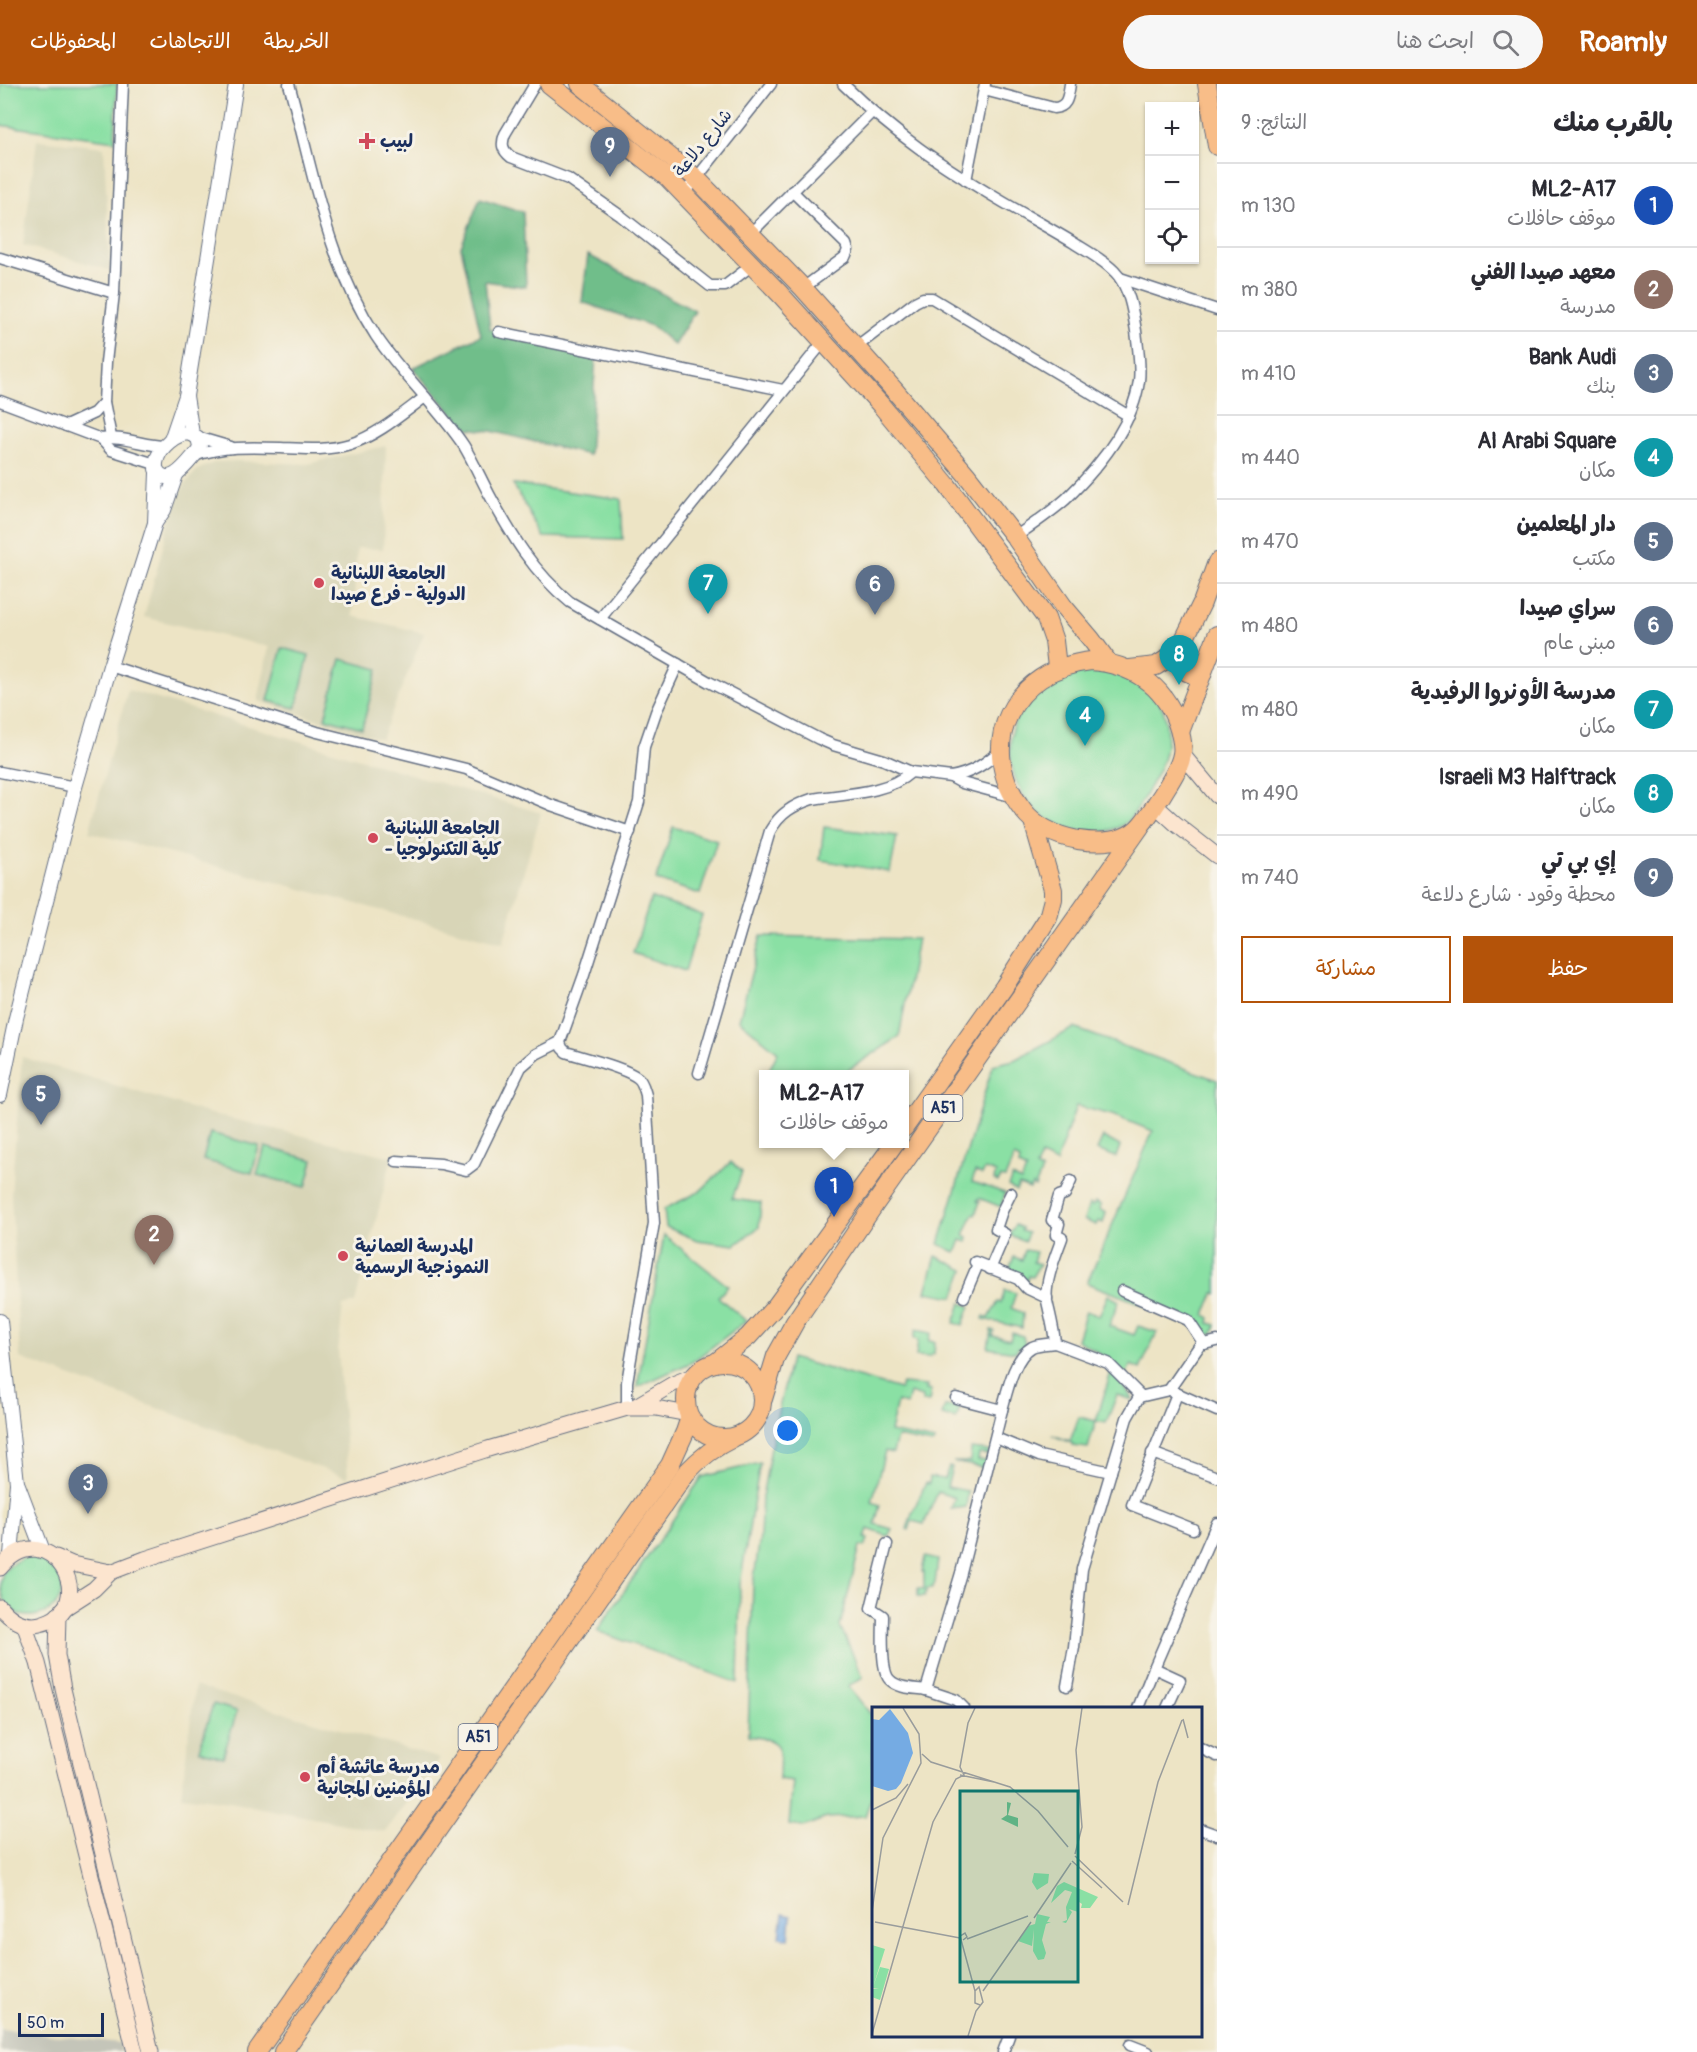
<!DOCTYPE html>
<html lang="ar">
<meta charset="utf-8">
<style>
:root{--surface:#fff;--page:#f7f7f7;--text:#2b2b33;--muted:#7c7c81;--line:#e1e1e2;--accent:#b45309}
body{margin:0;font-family:Pangolin,"Playpen Sans Arabic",sans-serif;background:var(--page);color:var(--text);direction:rtl}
.controls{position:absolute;right:18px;top:18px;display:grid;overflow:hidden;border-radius:0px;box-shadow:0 2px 4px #0004}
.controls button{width:54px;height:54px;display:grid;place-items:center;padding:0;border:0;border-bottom:2px solid var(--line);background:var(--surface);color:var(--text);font:30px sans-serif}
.scale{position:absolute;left:18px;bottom:15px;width:86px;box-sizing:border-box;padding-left:6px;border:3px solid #1b2f5e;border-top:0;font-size:16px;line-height:21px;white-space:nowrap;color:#1b2f5e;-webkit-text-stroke:4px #f7f3e8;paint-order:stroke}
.you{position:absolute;left:788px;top:1347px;width:21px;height:21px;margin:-15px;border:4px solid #fff;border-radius:50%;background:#1a73e8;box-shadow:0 0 0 9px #1a73e833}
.badge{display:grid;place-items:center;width:39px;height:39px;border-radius:50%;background:var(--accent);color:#fff;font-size:20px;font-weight:700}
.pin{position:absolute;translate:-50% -50px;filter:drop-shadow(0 2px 3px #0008)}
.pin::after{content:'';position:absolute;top:32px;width:21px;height:18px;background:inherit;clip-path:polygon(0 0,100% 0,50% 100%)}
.popup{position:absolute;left:759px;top:986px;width:150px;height:78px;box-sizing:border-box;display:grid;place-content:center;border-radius:0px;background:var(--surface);filter:drop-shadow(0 2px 4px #0005);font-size:20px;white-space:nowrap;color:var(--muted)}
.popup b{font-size:22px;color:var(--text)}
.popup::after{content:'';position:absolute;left:50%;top:100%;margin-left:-12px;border:12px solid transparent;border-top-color:var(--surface)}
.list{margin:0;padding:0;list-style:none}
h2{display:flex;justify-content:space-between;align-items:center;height:78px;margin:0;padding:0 24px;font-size:26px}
h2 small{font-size:20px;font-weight:400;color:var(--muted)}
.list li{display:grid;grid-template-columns:39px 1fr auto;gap:18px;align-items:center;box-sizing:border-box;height:84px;padding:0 24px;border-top:2px solid var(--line)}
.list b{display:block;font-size:22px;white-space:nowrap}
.list p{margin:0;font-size:20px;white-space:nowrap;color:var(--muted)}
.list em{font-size:20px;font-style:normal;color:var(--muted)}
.actions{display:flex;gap:12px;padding:18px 24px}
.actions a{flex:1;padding:14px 0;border:2px solid var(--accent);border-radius:0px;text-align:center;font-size:21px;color:var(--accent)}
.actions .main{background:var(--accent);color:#fff}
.icon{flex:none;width:33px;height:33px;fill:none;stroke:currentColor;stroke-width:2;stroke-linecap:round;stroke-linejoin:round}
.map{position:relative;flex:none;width:1217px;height:1968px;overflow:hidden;direction:ltr}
header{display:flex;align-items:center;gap:36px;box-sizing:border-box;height:84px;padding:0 30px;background:var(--accent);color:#fff}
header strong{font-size:28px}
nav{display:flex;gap:33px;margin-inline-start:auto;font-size:21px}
.search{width:420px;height:54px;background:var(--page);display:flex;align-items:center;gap:15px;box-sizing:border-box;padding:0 21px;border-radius:33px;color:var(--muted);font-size:22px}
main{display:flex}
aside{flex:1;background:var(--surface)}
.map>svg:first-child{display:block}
.built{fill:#d8d5b7}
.industrial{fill:#c4c5b9}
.green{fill:#8ae0a4;stroke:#528881;stroke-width:1.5}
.forest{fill:#6fbe8a;stroke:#457674;stroke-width:1.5}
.water{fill:#75abe3;stroke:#486da0;stroke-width:1.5}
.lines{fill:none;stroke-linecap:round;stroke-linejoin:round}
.minor-casing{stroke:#646e82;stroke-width:13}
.tertiary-casing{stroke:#646e82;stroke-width:16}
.secondary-casing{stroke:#646e82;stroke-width:17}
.primary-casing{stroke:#646e82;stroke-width:20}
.trunk-casing{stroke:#646e82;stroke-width:20}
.minor{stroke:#fff;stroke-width:10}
.tertiary{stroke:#fff;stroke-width:14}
.secondary{stroke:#fce5cf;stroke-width:15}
.primary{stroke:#f8bd88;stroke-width:18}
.trunk{stroke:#f8bd88;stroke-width:18}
.poi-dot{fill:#d1495b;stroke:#f7f3e8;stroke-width:2}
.labels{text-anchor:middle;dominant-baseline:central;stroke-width:6;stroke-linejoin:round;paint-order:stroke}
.shield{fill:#f7f3e8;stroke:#5d6a87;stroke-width:1.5}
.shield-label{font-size:16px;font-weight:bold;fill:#1b2f5e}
.poi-label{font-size:18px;font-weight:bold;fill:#1b2f5e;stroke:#f7f3e8;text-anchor:start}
.street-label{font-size:18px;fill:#1b2f5e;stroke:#f7f3e8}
.inset-road{fill:none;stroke:#999c9c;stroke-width:1.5}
.view{fill:#0f766e;fill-opacity:0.15;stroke:#0f766e;stroke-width:3}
.inset-edge{fill:none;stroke:#1b2f5e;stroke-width:3}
</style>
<header>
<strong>Roamly</strong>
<div class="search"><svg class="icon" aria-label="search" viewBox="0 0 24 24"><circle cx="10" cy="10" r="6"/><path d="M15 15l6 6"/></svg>ابحث هنا</div>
<nav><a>الخريطة</a><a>الاتجاهات</a><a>المحفوظات</a></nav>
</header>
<main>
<aside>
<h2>بالقرب منك<small>النتائج: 9</small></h2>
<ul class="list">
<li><span class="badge" style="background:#1a4fb4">1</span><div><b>ML2-A17</b><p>موقف حافلات</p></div><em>130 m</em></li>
<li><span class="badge" style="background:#8d6e63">2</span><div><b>معهد صيدا الفني</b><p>مدرسة</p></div><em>380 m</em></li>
<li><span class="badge" style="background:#5c6f8a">3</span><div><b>Bank Audi</b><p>بنك</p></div><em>410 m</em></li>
<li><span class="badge" style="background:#0f9aa8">4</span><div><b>Al Arabi Square</b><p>مكان</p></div><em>440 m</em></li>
<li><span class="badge" style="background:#5c6f8a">5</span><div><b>دار المعلمين</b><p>مكتب</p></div><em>470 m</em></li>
<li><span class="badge" style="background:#5c6f8a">6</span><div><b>سراي صيدا</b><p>مبنى عام</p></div><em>480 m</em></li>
<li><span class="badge" style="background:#0f9aa8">7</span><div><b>مدرسة الأونروا الرفيدية</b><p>مكان</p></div><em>480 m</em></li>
<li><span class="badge" style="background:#0f9aa8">8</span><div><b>Israeli M3 Halftrack</b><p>مكان</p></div><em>490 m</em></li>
<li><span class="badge" style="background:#5c6f8a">9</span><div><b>إي بي تي</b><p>محطة وقود · شارع دلاعة</p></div><em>740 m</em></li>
</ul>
<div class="actions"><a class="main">حفظ</a><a>مشاركة</a></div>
</aside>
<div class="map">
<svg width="1217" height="1968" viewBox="0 0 1217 1968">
<rect width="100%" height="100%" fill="#f7f3e8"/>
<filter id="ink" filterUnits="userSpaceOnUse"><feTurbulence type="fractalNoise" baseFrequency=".0167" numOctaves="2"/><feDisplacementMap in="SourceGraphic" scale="12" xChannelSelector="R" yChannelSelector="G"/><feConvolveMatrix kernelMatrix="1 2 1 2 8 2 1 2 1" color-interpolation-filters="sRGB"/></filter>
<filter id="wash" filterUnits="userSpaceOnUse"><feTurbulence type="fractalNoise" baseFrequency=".008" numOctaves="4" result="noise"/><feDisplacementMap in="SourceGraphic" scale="24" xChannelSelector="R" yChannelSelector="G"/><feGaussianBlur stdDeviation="1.35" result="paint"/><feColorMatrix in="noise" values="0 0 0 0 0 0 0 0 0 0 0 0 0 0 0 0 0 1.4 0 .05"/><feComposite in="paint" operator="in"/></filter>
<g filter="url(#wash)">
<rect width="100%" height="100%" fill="#ede4c5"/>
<g class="built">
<path d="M37 56 104 63 110 186 23 161Z"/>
<path d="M386 362 383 465 357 464 353 532 424 549 381 655 258 617 269 563 144 533 175 418 185 400 197 386 216 378 238 377 307 380Z"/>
<path d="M128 606 541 729 503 859 89 748Z"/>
<path d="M22 973 207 1029 392 1073 355 1219 343 1222 338 1267 348 1394 20 1274 11 1111Z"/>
<path d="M195 1602 440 1675 385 1748 230 1718 181 1712Z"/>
</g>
<path class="industrial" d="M0 1945 120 1959 121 1968H0Z"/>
<g class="green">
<path d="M0 0H117L115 57 0 41Z"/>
<path d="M513 400 621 415 623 455 543 453Z"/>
<path d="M282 564 309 571 296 624 268 617Z"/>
<path d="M341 575 378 585 362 644 325 634Z"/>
<path d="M1092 584C1101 585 1111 586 1119 589 1133 593 1158 612 1163 626 1168 641 1168 661 1163 676 1160 685 1154 695 1149 704 1143 716 1132 737 1119 743 1089 756 1044 742 1026 715 1001 679 1006 629 1041 601 1056 589 1074 587 1092 584Z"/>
<path d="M673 743 717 756 700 810 656 796Z"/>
<path d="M824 743 897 752 890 788 820 776Z"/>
<path d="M651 814 702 831 685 887 633 869Z"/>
<path d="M761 852 917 855 899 953 842 990H767L778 968 739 936Z"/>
<path d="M1074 944 1217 996V1210L1214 1209 1205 1231 1210 1234 1209 1239 1216 1241 1212 1251 1201 1247 1181 1235 1087 1199 1153 1047 1112 1031 1076 1022 1056 1079 1041 1072 1036 1084 1042 1086 1035 1103 1032 1101 1030 1105 1019 1101 1016 1107 1008 1102 1012 1093 1021 1097 1026 1086 1019 1082 1020 1076 1014 1073 1005 1094 1001 1093 998 1098 994 1096 996 1089 985 1085 982 1091 975 1088 972 1098 1005 1109 1001 1123 979 1114 977 1117 980 1118 975 1131 973 1130 964 1151 968 1153 967 1158 961 1156 956 1169 939 1160 993 981 1014 976Z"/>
<path d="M210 1049 259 1062 252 1089 203 1076Z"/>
<path d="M1103 1053 1120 1062 1116 1073 1097 1066Z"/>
<path d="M265 1063 313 1076 306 1103 257 1091Z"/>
<path d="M731 1078 742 1088 732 1115 761 1119 759 1143 735 1161 697 1156 666 1143 664 1125 699 1108Z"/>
<path d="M1095 1118 1101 1121 1099 1125 1106 1129 1103 1139 1098 1137 1096 1141 1084 1136 1089 1120 1093 1122Z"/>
<path d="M1015 1141 1022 1144 1021 1147 1028 1149 1025 1157 1009 1151Z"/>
<path d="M664 1151 728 1202 718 1213 746 1237 692 1278 637 1303Z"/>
<path d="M1025 1166 1036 1168 1033 1178 1040 1180 1032 1193 1028 1192 1026 1201 1008 1188 1014 1173 1022 1176Z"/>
<path d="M936 1172 964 1186 954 1213 926 1208Z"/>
<path d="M1005 1206 1016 1209 1011 1224 1023 1229 1022 1244 983 1235 984 1232 989 1234 998 1218 1001 1219Z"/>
<path d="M1108 1211 1119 1217 1109 1242 1134 1251 1138 1242 1157 1248 1140 1285 1131 1281 1125 1292 1102 1271 1077 1256 1086 1227 1099 1232Z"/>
<path d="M961 1219 970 1222 963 1241 954 1239Z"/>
<path d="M916 1246 931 1249 929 1257 935 1258 934 1270H931L930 1273 916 1272 918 1256 914 1254Z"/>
<path d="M991 1246 994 1247 992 1252 1010 1256 1012 1249 1023 1252 1025 1261 1022 1264H1018L1016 1268 988 1264Z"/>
<path d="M791 1274 900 1305 902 1300 927 1302 926 1306H931L929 1318 922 1317V1313L910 1309 907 1321 897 1318 890 1348 935 1357 932 1360 897 1353 893 1369 885 1367 872 1418 880 1421 875 1440 892 1445 888 1452 868 1445 865 1454 868 1455 865 1463 860 1462 840 1542 863 1593 848 1602 873 1633V1709L865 1732 826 1734 803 1743 789 1741 793 1697 779 1695C780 1662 784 1656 748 1652L753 1501 760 1453 762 1413 776 1337Z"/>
<path d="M1112 1285 1133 1316 1117 1311 1106 1339 1096 1337 1088 1364 1072 1362V1359L1052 1351 1070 1357 1079 1333 1096 1337Z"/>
<path d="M945 1322 960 1324 956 1335 942 1331Z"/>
<path d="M971 1365 989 1367V1371L979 1370 978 1376 987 1377 986 1384 953 1378H970Z"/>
<path d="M760 1379 740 1500 738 1599 597 1547 702 1393Z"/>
<path d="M949 1383H952L947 1403 968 1407 966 1423 951 1425 955 1414 938 1408 924 1440 912 1437 909 1446 907 1445 912 1429 926 1399 929 1400 930 1393 944 1395Z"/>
<path d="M32 1470C38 1473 49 1476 54 1480 56 1482 56 1486 58 1488 80 1531 4 1555 1 1500 0 1481 18 1477 32 1470Z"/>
<path d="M925 1473 938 1476 935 1499 932 1504H927L925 1512H918V1504L924 1505V1488H922Z"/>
<path d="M213 1620 237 1627 223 1673 199 1666Z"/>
</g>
<g class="forest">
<path d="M480 114 523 128 526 203 485 197 490 245 596 274 589 371 491 347 465 344 413 284 481 251 461 163Z"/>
<path d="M588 171 695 227 674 261 652 242 582 218Z"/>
</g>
<path class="water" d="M783 1830 791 1832 789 1855 780 1853Z"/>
</g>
<g filter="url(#ink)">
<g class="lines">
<g class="minor-casing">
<g id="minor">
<path d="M289 0C314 89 325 173 376 252 402 291 438 323 464 362 473 377 481 395 489 410 511 451 534 489 570 518L709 598 819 655 833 661 884 676 911 688 951 693 962 699 1014 713"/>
<path d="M535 0 505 50C501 60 502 66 511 73L568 95 621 132 710 202H725L752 181"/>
<path d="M843 0C894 50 942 82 1003 118 1027 132 1051 145 1074 159 1088 168 1104 176 1115 188 1129 202 1133 228 1136 247 1138 264 1141 280 1139 297 1133 342 1097 385 1066 415 1050 429 1032 441 1015 453"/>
<path d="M984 6 1054 24C1068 23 1068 12 1070 0"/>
<path d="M966 96 985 0"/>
<path d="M792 107 846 160 848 166 845 173 803 204"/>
<path d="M684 110 771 0"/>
<path d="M750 150 872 28"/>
<path d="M0 174 114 209"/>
<path d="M1120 194 1217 226"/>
<path d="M499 248 783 306"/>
<path d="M856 263 915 218 923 214H932L1129 332"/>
<path d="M0 317 101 355C122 351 144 362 165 362"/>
<path d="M66 342 94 329 104 318"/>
<path d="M111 353 104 318 106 278 114 209 123 0"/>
<path d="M197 353 231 363"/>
<path d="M101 355 111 366 155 380"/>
<path d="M194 372C222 362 251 363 281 364 305 365 327 367 350 360 378 351 402 330 425 313"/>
<path d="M600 535 824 257"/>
<path d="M110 582 317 648 466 685 551 721 630 748"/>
<path d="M0 688 75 703"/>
<path d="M951 693C972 689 985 680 1001 666"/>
<path d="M699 989 770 747C780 729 794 721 812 715 843 710 887 710 911 688"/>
<path d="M396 1077 441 1080 466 1086 474 1080 521 983 536 970 560 958"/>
<path d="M1071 1097 1065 1110 1059 1112 1052 1136 1059 1140 1056 1151 1062 1154C1056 1171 1044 1199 1047 1217 1050 1231 1054 1245 1055 1259L1108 1279 1141 1312"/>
<path d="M975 1178 1018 1195 1026 1204 1047 1214"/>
<path d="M990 1185 1005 1150 996 1145 1002 1127 1011 1109"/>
<path d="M1122 1207 1188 1236 1204 1260"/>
<path d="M964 1213 978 1180"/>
<path d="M1172 1307 1217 1327"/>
<path d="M1177 1310 1132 1421 1193 1445"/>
<path d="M956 1314 1002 1326C1007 1308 1014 1273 1032 1263 1038 1260 1049 1260 1055 1259"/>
<path d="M627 1324V1298L654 1139 646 1011C644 1005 643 998 638 994 624 983 584 974 566 968L562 964 560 958 584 891 639 718 644 663 656 628 678 580"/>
<path d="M996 1354 1039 1372 1111 1388"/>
<path d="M1152 1369 1217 1393"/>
<path d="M887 1460 871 1524 883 1532C883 1546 880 1587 890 1596 899 1605 915 1604 926 1606L961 1489 1002 1326"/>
<path d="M1154 1584 1180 1596 1167 1624"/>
<path d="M1067 1602 1074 1563 1082 1485 1127 1334 1139 1313 1169 1306 1200 1261 1217 1257"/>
<path d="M926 1606 956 1616 964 1624"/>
<path d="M1138 1624 1154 1584 1217 1439"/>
<path d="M1200 1664 1217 1672"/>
<path d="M1200 1745 1217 1751"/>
<path d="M1130 1961 1148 1968"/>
<path d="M1003 1968 1009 1952"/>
</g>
</g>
<g class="tertiary-casing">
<g id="tertiary">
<path d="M186 312 192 350"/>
<path d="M186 349 192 350 198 354 200 362 198 367C188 378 169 407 156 385 154 368 171 353 186 349Z"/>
<path d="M171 356 186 312 236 0"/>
<path d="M155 439 157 389"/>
<path d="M0 1011 16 934 75 703 110 582 155 439 164 426 176 391"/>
<path d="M0 1237 17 1399 11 1471"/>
<path d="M18 1401 43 1467"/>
</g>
</g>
<g class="secondary-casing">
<g id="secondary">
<path d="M1182 670 1217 712"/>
<path d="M1155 721 1176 740 1217 772"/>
<path d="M634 1323 673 1300 695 1291"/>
<path d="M56 1473 72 1480 111 1488"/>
<path d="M0 1484C49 1424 105 1525 40 1540 23 1544 10 1535 0 1523"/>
<path d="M63 1525 94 1505 111 1488 145 1475 488 1365 627 1324H656L688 1330"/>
<path d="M58 1531 57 1571 63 1605 151 1968"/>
<path d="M24 1540 38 1579 135 1968"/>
</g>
</g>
<g class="primary-casing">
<g id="primary">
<path d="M549 0 668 94 780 210 880 320 947 401 1046 534 1054 557 1057 583"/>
<path d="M580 0 696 94 803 204 896 308 966 390 1015 453 1063 522 1091 555 1108 578"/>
</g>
</g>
<g class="trunk-casing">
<g id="trunk">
<path d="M1207 0 1217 62"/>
<path d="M1178 568C1178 582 1182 588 1196 591L1203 589"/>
<path d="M1091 577C1131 580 1163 600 1177 639 1180 648 1184 660 1182 670 1180 684 1169 699 1162 711 1155 721 1149 732 1141 741 1126 759 1098 759 1078 756 1057 752 1036 743 1023 726 973 662 1013 585 1091 577Z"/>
<path d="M1130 585 1156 582 1178 568 1202 519 1217 478"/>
<path d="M1180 648 1217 551"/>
<path d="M904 1044 1004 903 1048 834 1053 815V806L1033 737"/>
<circle cx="724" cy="1316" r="38"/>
<path d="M715 1279 748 1253 776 1222 894 1060"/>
<path d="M763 1315 776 1272 795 1238 875 1120 1140 743"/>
<path d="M257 1968 670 1381 685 1348 690 1333"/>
<path d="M283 1968 686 1389C700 1374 714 1363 733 1354"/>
</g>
</g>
<use href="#minor" class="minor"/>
<use href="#tertiary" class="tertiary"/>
<use href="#secondary" class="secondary"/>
<use href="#primary" class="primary"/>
<use href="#trunk" class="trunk"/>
</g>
</g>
<g class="poi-dot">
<path d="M364 48h6v6h6v6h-6v6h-6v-6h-6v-6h6z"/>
<circle cx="319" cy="499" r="6"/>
<circle cx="373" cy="754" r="6"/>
<circle cx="343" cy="1172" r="6"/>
<circle cx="305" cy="1693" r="6"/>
</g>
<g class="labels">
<g class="shield">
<rect x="923.5" y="1011" width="39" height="26" rx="4.5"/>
<rect x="458.5" y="1640" width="39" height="26" rx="4.5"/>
</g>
<g class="shield-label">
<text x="943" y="1024">A51</text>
<text x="478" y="1653">A51</text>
</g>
<g class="poi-label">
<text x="380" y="57">لبيب</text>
<text x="331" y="489">الجامعة اللبنانية<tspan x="331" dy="21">الدولية - فرع صيدا</tspan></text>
<text x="385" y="744">الجامعة اللبنانية<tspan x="385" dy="21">- كلية التكنولوجيا</tspan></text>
<text x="355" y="1162">المدرسة العمانية<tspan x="355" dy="21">النموذجية الرسمية</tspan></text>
<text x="317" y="1683">مدرسة عائشة أم<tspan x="317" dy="21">المؤمنين المجانية</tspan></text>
</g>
<g class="street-label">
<text transform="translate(703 59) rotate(-51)">شارع دلاعة</text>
</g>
</g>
<g transform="translate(872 1623)">
<rect width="330" height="330" fill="#ede4c5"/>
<path d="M162 166 177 167 176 176 165 183 160 175ZM192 175 226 190 218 201H209L210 197 207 195 206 205 197 202 200 205 194 216 190 215 195 213 194 200 200 185 193 183 179 196 185 179ZM165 207 178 210 175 215H179L174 217 170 233 174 246 172 252 166 253 161 244 162 222 160 239 146 234 156 219 163 217ZM0 238 13 242 1 280 8 260 17 262 8 293 0 290 1 282H7L0 281Z" fill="#8ae0a4"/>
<path d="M135 95 139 96 136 108 146 111V120L129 112 135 108Z" fill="#6fbe8a"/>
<path d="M18 2 36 26 41 46 29 76 24 82 16 84 0 79V12L7 13Z" fill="#75abe3"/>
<path class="inset-road" d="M311 12 316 31M50 47 59 55 138 80 166 104 196 140M88 68 122 75M0 103 24 91 36 77M203 147 210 120 204 43 210 1M203 149 251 195M200 154 230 181M256 198 286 75 310 13M0 204 11 131 49 56 47 27 31 1M162 211 199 156M3 215 88 231M95 232 156 209M91 233 95 230 93 226 88 229 103 284M111 284 159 215M0 327 61 115 84 72 92 68 88 60 96 16 103 1M96 329 104 304 111 295 107 280 103 284V296L108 298"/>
<path class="view" d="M88 84H206V275H88Z"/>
<rect width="330" height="330" class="inset-edge"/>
</g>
</svg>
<div class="controls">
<button>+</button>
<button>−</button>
<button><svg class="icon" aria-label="locate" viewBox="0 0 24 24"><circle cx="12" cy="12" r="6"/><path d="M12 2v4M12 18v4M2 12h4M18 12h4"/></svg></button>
</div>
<div class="scale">50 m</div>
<div class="you"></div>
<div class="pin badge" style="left:834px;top:1133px;background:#1a4fb4">1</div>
<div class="popup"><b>ML2-A17</b>موقف حافلات</div>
<div class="pin badge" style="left:154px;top:1181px;background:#8d6e63">2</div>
<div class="pin badge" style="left:88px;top:1430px;background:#5c6f8a">3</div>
<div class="pin badge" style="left:1085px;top:662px;background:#0f9aa8">4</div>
<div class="pin badge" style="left:41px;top:1041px;background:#5c6f8a">5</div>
<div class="pin badge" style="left:875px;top:531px;background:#5c6f8a">6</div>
<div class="pin badge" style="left:708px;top:530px;background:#0f9aa8">7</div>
<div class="pin badge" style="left:1179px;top:601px;background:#0f9aa8">8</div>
<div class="pin badge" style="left:610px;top:93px;background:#5c6f8a">9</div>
</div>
</main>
